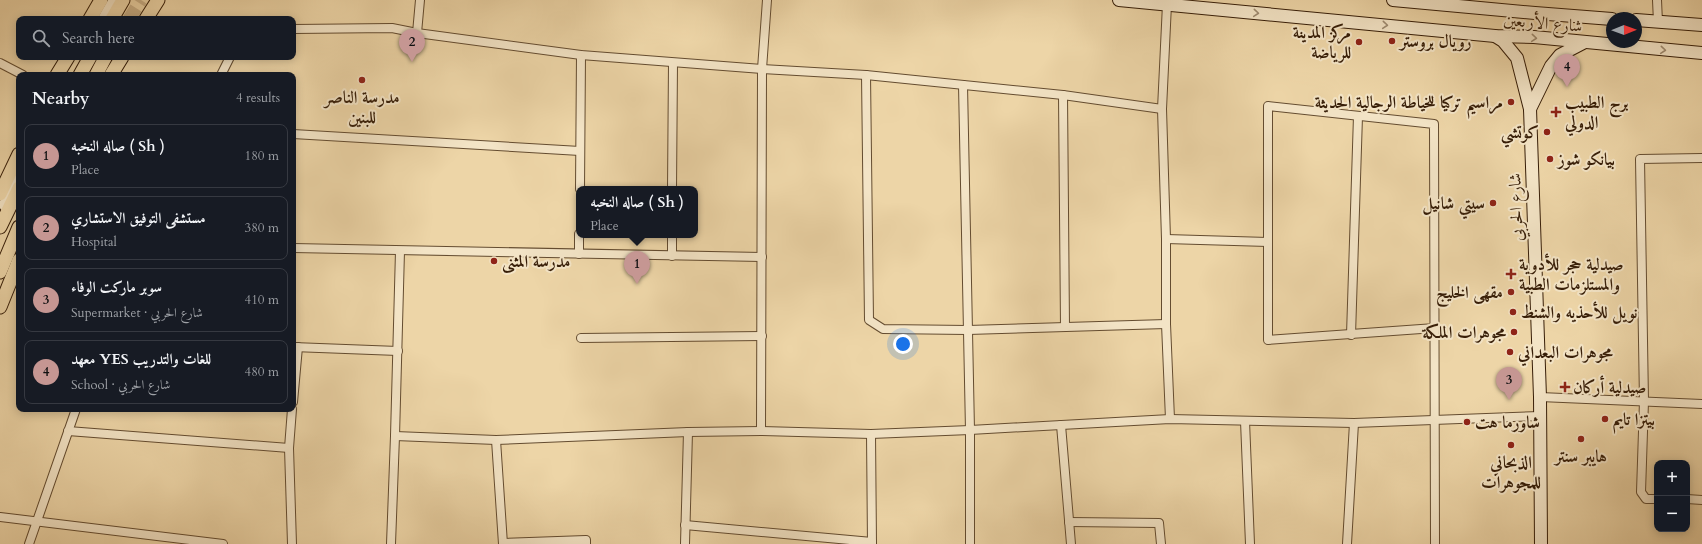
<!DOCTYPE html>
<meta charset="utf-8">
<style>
:root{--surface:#171b24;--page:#20242c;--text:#f1f3f6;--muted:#9ea1a6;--line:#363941;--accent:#c59692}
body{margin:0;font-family:Cardo,Amiri,serif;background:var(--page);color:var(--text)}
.controls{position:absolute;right:12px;bottom:12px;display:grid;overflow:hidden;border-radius:8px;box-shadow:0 2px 10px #0003}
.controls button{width:36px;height:36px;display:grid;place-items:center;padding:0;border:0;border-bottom:1px solid var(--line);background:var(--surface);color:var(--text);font:20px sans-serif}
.compass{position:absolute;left:1606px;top:12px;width:36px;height:36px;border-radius:50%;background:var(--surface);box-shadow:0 2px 10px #0003;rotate:89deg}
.you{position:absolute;left:903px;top:344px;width:14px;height:14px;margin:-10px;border:3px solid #fff;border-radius:50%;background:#1a73e8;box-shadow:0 0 0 6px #1a73e833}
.badge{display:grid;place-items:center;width:26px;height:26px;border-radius:50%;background:var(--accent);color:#111;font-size:13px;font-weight:700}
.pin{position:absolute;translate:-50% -33px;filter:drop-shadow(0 1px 2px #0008)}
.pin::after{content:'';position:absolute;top:21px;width:14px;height:12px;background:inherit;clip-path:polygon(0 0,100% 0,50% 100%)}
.popup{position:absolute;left:576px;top:186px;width:122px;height:52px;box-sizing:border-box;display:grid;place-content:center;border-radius:8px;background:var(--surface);filter:drop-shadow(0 1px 3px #0005);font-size:13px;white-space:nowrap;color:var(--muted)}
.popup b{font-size:15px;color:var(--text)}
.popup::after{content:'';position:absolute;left:50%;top:100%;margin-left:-8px;border:8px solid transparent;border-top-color:var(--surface)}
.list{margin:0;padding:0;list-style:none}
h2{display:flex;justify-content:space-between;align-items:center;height:52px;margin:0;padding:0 16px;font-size:17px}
h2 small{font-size:13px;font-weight:400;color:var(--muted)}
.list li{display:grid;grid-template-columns:26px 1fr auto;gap:12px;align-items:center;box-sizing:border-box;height:64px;margin:0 8px 8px;padding:0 8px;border:1px solid var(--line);border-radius:8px}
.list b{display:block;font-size:15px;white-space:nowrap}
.list p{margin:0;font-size:13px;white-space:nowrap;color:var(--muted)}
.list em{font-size:13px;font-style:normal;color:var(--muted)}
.icon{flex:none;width:22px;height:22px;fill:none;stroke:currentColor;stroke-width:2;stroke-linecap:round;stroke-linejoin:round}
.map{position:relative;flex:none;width:1702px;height:544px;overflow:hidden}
.search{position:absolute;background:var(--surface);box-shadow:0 2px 10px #0003;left:16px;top:16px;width:280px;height:44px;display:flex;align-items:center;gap:10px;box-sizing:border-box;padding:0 14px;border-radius:8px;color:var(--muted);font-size:15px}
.panel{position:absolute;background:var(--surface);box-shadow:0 2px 10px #0003;left:16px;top:72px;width:280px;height:340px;border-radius:8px}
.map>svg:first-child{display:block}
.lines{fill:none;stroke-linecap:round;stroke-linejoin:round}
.primary-tunnel{stroke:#c9b087;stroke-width:13;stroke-dasharray:13 6;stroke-linecap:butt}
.street-casing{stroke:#644c30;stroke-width:10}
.secondary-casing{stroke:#371e08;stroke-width:14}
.primary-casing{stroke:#371e08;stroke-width:15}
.street{stroke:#f3e4c6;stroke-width:8}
.secondary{stroke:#f3e4c6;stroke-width:12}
.primary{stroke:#edd5a7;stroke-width:13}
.oneway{stroke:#9e8b70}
.poi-dot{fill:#8f2418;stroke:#f3e4c6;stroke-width:1.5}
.labels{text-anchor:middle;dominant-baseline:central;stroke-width:4;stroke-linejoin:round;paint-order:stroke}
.street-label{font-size:17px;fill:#371e08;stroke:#f3e4c6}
.poi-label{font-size:17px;font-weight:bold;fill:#371e08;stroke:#f3e4c6;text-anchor:start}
</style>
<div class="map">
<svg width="1702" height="544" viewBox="0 0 1702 544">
<rect width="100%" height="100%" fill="#edd5a7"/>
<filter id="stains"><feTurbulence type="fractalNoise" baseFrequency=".005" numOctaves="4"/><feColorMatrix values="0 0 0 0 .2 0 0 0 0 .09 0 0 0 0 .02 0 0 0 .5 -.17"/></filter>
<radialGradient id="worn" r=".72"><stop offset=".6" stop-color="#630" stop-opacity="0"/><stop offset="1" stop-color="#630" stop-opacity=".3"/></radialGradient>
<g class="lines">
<path class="primary-tunnel" d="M129 19 141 0"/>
<g class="street-casing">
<g id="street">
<path d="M1657 0 1658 22"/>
<path d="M1167 4 1162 109 1166 239V324L1170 419"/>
<path d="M293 29 392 28 417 33 581 55 762 69 866 75 1063 95 1162 109"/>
<path d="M417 33 420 0"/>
<path d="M0 63 23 75"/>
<path d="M221 75 230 57"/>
<path d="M866 75 869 320 883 329 968 330 1166 324"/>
<path d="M963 85 970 430V544"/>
<path d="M1063 95 1065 327"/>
<path d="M293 134 580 151"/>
<path d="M580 189 581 55"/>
<path d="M672 189 673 63"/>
<path d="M1166 239 1268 242"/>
<path d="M293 248 762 257"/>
<path d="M579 254V234"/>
<path d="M672 256V235"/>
<path d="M1435 328 1268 340V106L1434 124 1435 544"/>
<path d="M1351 335 1358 116"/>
<path d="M581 338 762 336"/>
<path d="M293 347 398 351"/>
<path d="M1540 397 1702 404"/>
<path d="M293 402 298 347"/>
<path d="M1245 421 1250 544"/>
<path d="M1061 425 1071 544"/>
<path d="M68 431 289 448"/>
<path d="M761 431 762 69 767 0"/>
<path d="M871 434 872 544"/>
<path d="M395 436 496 440 688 432 761 431 871 434 970 430 1170 419 1354 423 1540 416"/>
<path d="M496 440 503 544"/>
<path d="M1657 499H1646L1641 492 1644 401 1640 159 1702 158"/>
<path d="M1687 499 1702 500"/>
<path d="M0 517 223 544"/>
<path d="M1069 522 1159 523 1161 544"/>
<path d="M685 525 872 542"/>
<path d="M503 543 586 540V544"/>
<path d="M29 544 76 409"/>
<path d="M292 544 289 448 292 409"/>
<path d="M391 544 395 436 400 251"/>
<path d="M685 544 688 432"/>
<path d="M1347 544 1354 423"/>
</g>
</g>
<g class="secondary-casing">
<g id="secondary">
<path d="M1119 0 1495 36 1534 37 1702 53"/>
<path d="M1393 0 1535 13 1612 19"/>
<path d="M104 19 115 0"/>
<path d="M1636 20 1702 25"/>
<path d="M1495 36 1503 41 1517 58 1530 109 1540 397 1541 544"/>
<path d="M1530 109 1551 66 1560 55 1583 43"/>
<path d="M5 205 12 186 19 173"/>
</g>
</g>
<g class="primary-casing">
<g id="primary">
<path d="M90 19 101 0"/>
<path d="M112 19 123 0"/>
<path d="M146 19 158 0"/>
<path d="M57 75 68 57"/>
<path d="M80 75 90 57"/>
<path d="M96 75 105 58"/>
<path d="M111 75 122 57"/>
<path d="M0 194 19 154"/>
<path d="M0 227 19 188"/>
<path d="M0 272 19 227"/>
<path d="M0 307 19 260"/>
</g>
</g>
<use href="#street" class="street"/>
<use href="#secondary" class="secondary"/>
<use href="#primary" class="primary"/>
</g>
<defs><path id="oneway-chevron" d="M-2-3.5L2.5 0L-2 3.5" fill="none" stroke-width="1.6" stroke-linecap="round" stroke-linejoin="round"/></defs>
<g class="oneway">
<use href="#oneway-chevron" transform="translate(1256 13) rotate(5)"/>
<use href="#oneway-chevron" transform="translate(1385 25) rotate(5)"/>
<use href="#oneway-chevron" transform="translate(1534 38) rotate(5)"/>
<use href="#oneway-chevron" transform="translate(1663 50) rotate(5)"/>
</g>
<g class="poi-dot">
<circle cx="1392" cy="41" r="4"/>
<circle cx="1359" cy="42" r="4"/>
<circle cx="362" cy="80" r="4"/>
<circle cx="1511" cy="102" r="4"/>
<path d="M1554 106h4v4h4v4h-4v4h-4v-4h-4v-4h4z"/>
<circle cx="1547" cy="132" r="4"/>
<circle cx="1550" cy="159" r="4"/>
<circle cx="1493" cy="203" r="4"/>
<circle cx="494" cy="261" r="4"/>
<path d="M1509 268h4v4h4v4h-4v4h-4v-4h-4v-4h4z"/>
<circle cx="1511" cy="292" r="4"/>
<circle cx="1513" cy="312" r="4"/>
<circle cx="1514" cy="332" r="4"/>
<circle cx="1510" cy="352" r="4"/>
<path d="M1563 381h4v4h4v4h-4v4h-4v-4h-4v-4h4z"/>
<circle cx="1605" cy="419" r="4"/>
<circle cx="1467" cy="422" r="4"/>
<circle cx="1581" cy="439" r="4"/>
<circle cx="1511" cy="445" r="4"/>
</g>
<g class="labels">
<g class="street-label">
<text transform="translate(1543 23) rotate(5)">شارع الأربعين</text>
<text transform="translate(1516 207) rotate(-92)">شارع الحربي</text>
</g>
<g class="poi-label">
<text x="1351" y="32" text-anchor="end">مركز المدينة<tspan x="1351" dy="20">للرياضة</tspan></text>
<text x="1400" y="41">رويال بروستر</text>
<text x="362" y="97" text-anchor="middle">مدرسة الناصر<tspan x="362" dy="20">للبنين</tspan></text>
<text x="1503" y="102" text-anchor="end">مراسيم تركيا للخياطة الرجالية الحديثة</text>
<text x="1565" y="102">برج الطبيب<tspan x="1565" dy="20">الدولي</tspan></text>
<text x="1539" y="132" text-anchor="end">كوتشي</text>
<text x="1558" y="159">بيانكو شوز</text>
<text x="1485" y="203" text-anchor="end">سيتي شانيل</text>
<text x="502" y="261">مدرسة المثنى</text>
<text x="1519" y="264">صيدلية حجر للأدوية<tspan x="1519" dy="20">والمستلزمات الطبية</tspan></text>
<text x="1503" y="292" text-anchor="end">مقهى الخليج</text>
<text x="1521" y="312">نويل للأحذيه والشنط</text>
<text x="1506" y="332" text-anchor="end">مجوهرات الملكة</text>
<text x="1518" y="352">مجوهرات البعداني</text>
<text x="1573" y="387">صيدلية أركان</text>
<text x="1613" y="419">بيتزا تايم</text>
<text x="1475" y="422">شاورما هت</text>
<text x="1581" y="456" text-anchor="middle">هايبر سنتر</text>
<text x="1511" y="462" text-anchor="middle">الذبحاني<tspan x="1511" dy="20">للمجوهرات</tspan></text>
</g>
</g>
<rect width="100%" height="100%" filter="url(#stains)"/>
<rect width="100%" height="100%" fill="url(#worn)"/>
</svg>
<div class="controls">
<button>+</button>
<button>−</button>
</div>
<svg class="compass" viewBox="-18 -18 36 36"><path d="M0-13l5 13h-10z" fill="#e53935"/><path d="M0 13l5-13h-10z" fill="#9ea1a6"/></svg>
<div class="you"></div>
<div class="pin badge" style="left:637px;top:284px">1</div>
<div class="popup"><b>صاله النخبه ( Sh )</b>Place</div>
<div class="pin badge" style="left:412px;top:62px">2</div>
<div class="pin badge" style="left:1509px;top:400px">3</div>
<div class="pin badge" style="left:1567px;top:87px">4</div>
<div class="search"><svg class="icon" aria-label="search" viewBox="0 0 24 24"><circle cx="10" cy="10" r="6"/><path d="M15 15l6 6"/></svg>Search here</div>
<section class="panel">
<h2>Nearby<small>4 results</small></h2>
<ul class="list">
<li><span class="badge">1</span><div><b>صاله النخبه ( Sh )</b><p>Place</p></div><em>180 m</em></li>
<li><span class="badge">2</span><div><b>مستشفى التوفيق الاستشاري</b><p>Hospital</p></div><em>380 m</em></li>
<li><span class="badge">3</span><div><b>سوبر ماركت الوفاء</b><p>Supermarket · شارع الحربي</p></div><em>410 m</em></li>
<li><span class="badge">4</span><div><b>معهد YES للغات والتدريب</b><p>School · شارع الحربي</p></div><em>480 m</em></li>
</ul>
</section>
</div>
